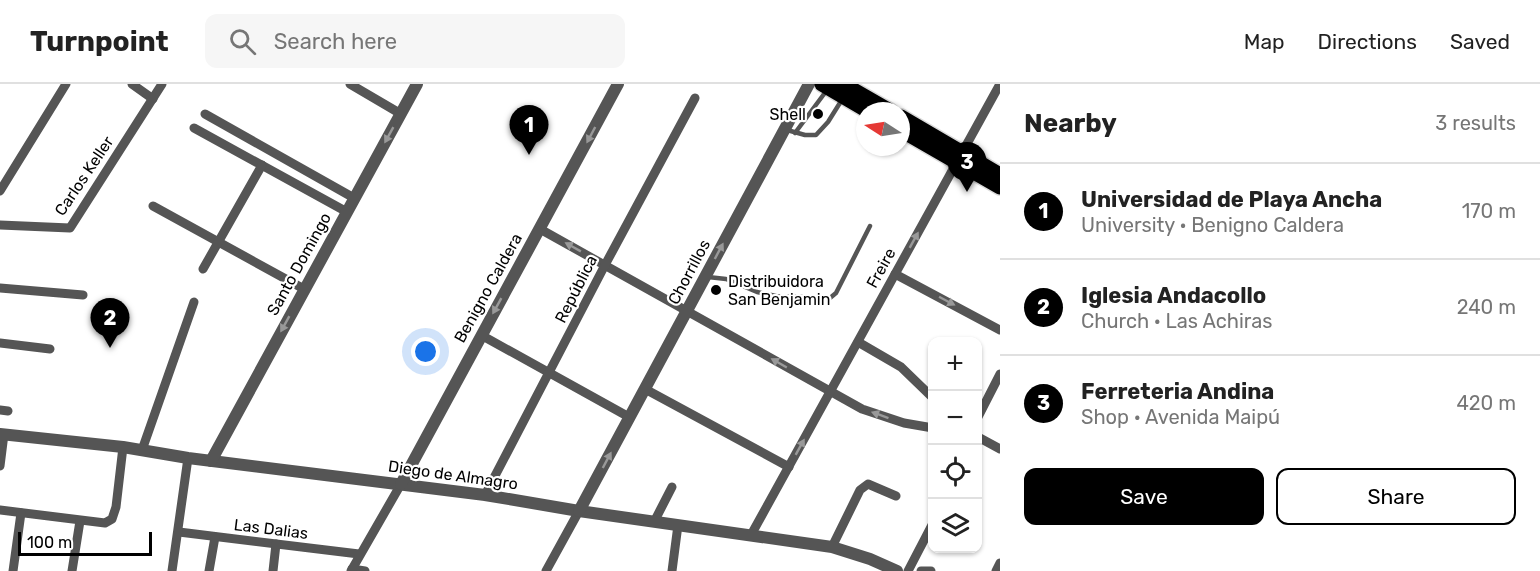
<!DOCTYPE html>
<meta charset="utf-8">
<style>
:root{--surface:#fff;--page:#f6f6f6;--text:#222;--muted:#767676;--line:#e0e0e0;--accent:#000}
body{margin:0;font-family:Rubik,sans-serif;background:var(--page);color:var(--text)}
.controls{position:absolute;right:18px;bottom:18px;display:grid;overflow:hidden;border-radius:12px;box-shadow:0 2px 4px #0004}
.controls button{width:54px;height:54px;display:grid;place-items:center;padding:0;border:0;border-bottom:2px solid var(--line);background:var(--surface);color:var(--text);font:30px sans-serif}
.compass{position:absolute;left:856px;top:18px;width:54px;height:54px;border-radius:50%;background:var(--surface);box-shadow:0 2px 4px #0004;rotate:282deg}
.scale{position:absolute;left:18px;bottom:15px;width:134px;box-sizing:border-box;padding-left:6px;border:3px solid #000;border-top:0;font-size:16px;line-height:21px;white-space:nowrap;color:#000;-webkit-text-stroke:4px #fff;paint-order:stroke}
.you{position:absolute;left:426px;top:268px;width:21px;height:21px;margin:-15px;border:4px solid #fff;border-radius:50%;background:#1a73e8;box-shadow:0 0 0 9px #1a73e833}
.badge{display:grid;place-items:center;width:39px;height:39px;border-radius:50%;background:var(--accent);color:#fff;font-size:20px;font-weight:700}
.pin{position:absolute;translate:-50% -50px;filter:drop-shadow(0 2px 3px #0008)}
.pin::after{content:'';position:absolute;top:32px;width:21px;height:18px;background:inherit;clip-path:polygon(0 0,100% 0,50% 100%)}
.list{margin:0;padding:0;list-style:none}
h2{display:flex;justify-content:space-between;align-items:center;height:78px;margin:0;padding:0 24px;font-size:26px}
h2 small{font-size:20px;font-weight:400;color:var(--muted)}
.list li{display:grid;grid-template-columns:39px 1fr auto;gap:18px;align-items:center;box-sizing:border-box;height:96px;padding:0 24px;border-top:2px solid var(--line)}
.list b{display:block;font-size:22px;white-space:nowrap}
.list p{margin:0;font-size:20px;white-space:nowrap;color:var(--muted)}
.list em{font-size:20px;font-style:normal;color:var(--muted)}
.actions{display:flex;gap:12px;padding:18px 24px}
.actions a{flex:1;padding:14px 0;border:2px solid var(--accent);border-radius:12px;text-align:center;font-size:21px;color:var(--accent)}
.actions .main{background:var(--accent);color:#fff}
.icon{flex:none;width:33px;height:33px;fill:none;stroke:currentColor;stroke-width:2;stroke-linecap:round;stroke-linejoin:round}
.map{position:relative;flex:none;width:1000px;height:487px;overflow:hidden}
header{display:flex;align-items:center;gap:36px;box-sizing:border-box;height:84px;padding:0 30px;background:var(--surface);border-bottom:2px solid var(--line)}
header strong{font-size:28px}
nav{display:flex;gap:33px;margin-inline-start:auto;font-size:21px}
.search{width:420px;height:54px;background:var(--page);display:flex;align-items:center;gap:15px;box-sizing:border-box;padding:0 21px;border-radius:12px;color:var(--muted);font-size:22px}
main{display:flex}
aside{flex:1;background:var(--surface)}
.map>svg:first-child{display:block}
.lines{fill:none;stroke-linecap:round;stroke-linejoin:round}
.primary-casing{stroke:#dbdbdb;stroke-width:18}
.service{stroke:#555;stroke-width:4.5}
.minor{stroke:#555;stroke-width:9}
.tertiary{stroke:#555;stroke-width:12}
.primary{stroke:#000;stroke-width:15}
.oneway{fill:#999}
.poi-dot{fill:#000;stroke:#fff;stroke-width:2}
.labels{text-anchor:middle;dominant-baseline:central;stroke-width:4.5;stroke-linejoin:round;paint-order:stroke}
.poi-label{font-size:16px;fill:#000;stroke:#fff;text-anchor:end}
.street-label{font-size:16px;fill:#000;stroke:#fff}
</style>
<header>
<strong>Turnpoint</strong>
<div class="search"><svg class="icon" aria-label="search" viewBox="0 0 24 24"><circle cx="10" cy="10" r="6"/><path d="M15 15l6 6"/></svg>Search here</div>
<nav><a>Map</a><a>Directions</a><a>Saved</a></nav>
</header>
<main>
<div class="map">
<svg width="1000" height="487" viewBox="0 0 1000 487">
<rect width="100%" height="100%" fill="#fff"/>
<g class="lines">
<g class="primary-casing">
<g id="primary">
<path d="M822 0 868 27"/>
<path d="M843 0 890 27"/>
<path d="M901 33 1000 91"/>
<path d="M901 46 1000 103"/>
</g>
</g>
<g class="service">
<path d="M787 46 805 51H816L828 38 843 14"/>
<path d="M795 49 827 6"/>
<path d="M708 193 726 195 757 208 776 212 830 214 836 209 870 142"/>
</g>
<g class="minor">
<path d="M132 0 153 15"/>
<path d="M350 0 401 30"/>
<path d="M205 30 354 114"/>
<path d="M194 44 347 128"/>
<path d="M0 107 66 0"/>
<path d="M153 122 304 205"/>
<path d="M0 141 70 144 162 0"/>
<path d="M540 145 862 325 904 339 933 344"/>
<path d="M203 185 262 81"/>
<path d="M895 190 1000 246"/>
<path d="M0 204 83 211"/>
<path d="M481 251 629 333"/>
<path d="M858 258 901 283 933 314"/>
<path d="M0 259 50 265"/>
<path d="M645 305 789 383"/>
<path d="M0 326 8 327"/>
<path d="M978 333 1000 290"/>
<path d="M978 353 1000 365"/>
<path d="M142 366 194 218"/>
<path d="M0 382 4 350"/>
<path d="M485 411 605 181 695 14"/>
<path d="M0 426 105 439 112 435 116 423 123 363"/>
<path d="M654 438 672 403"/>
<path d="M179 448 359 470"/>
<path d="M751 451 1000 0"/>
<path d="M832 463 860 406 868 400 896 412"/>
<path d="M352 485 365 487"/>
<path d="M13 487 21 429"/>
<path d="M72 487 80 437"/>
<path d="M172 487 188 374"/>
<path d="M209 487 215 453"/>
<path d="M273 487 276 460"/>
<path d="M351 487 401 400"/>
<path d="M546 487 579 427"/>
<path d="M672 487 678 441"/>
<path d="M908 487 933 439"/>
<path d="M921 487H931"/>
<path d="M996 487 1000 479"/>
</g>
<g class="tertiary">
<path d="M0 350 123 363 188 374 485 411 579 427 832 463 870 475 897 487"/>
<path d="M211 377 417 0"/>
<path d="M401 400 618 0"/>
<path d="M579 427 809 0"/>
</g>
<use href="#primary" class="primary"/>
</g>
<defs><path id="oneway-solid" d="M-6-.8H1V-3.2L6.5 0L1 3.2V.8H-6Z" transform="scale(1.5)"/></defs>
<g class="oneway">
<use href="#oneway-solid" transform="translate(389 51) rotate(119)"/>
<use href="#oneway-solid" transform="translate(591 51) rotate(118)"/>
<use href="#oneway-solid" transform="translate(914 156) rotate(-61)"/>
<use href="#oneway-solid" transform="translate(573 163) rotate(-151)"/>
<use href="#oneway-solid" transform="translate(719 167) rotate(-62)"/>
<use href="#oneway-solid" transform="translate(947 217) rotate(28)"/>
<use href="#oneway-solid" transform="translate(497 222) rotate(119)"/>
<use href="#oneway-solid" transform="translate(285 240) rotate(119)"/>
<use href="#oneway-solid" transform="translate(779 279) rotate(-150)"/>
<use href="#oneway-solid" transform="translate(880 331) rotate(-160)"/>
<use href="#oneway-solid" transform="translate(800 363) rotate(-61)"/>
<use href="#oneway-solid" transform="translate(607 376) rotate(-62)"/>
</g>
<g class="poi-dot">
<circle cx="818" cy="30" r="6"/>
<circle cx="716" cy="206" r="6"/>
</g>
<g class="labels">
<g class="poi-label">
<text x="806" y="30">Shell</text>
<text x="728" y="197" text-anchor="start">Distribuidora<tspan x="728" dy="18">San Benjamin</tspan></text>
</g>
<g class="street-label">
<text transform="translate(84 92) rotate(-56)">Carlos Keller</text>
<text transform="translate(299 180) rotate(-61)">Santo Domingo</text>
<text transform="translate(881 184) rotate(-61)">Freire</text>
<text transform="translate(689 188) rotate(-62)">Chorrillos</text>
<text transform="translate(488 204) rotate(-61)">Benigno Caldera</text>
<text transform="translate(576 205) rotate(-63)">República</text>
<text transform="translate(453 391) rotate(8)">Diego de Almagro</text>
<text transform="translate(271 445) rotate(7)">Las Dalias</text>
</g>
</g>
</svg>
<div class="controls">
<button>+</button>
<button>−</button>
<button><svg class="icon" aria-label="locate" viewBox="0 0 24 24"><circle cx="12" cy="12" r="6"/><path d="M12 2v4M12 18v4M2 12h4M18 12h4"/></svg></button>
<button><svg class="icon" aria-label="layers" viewBox="0 0 24 24"><path d="M12 4l9 5-9 5-9-5zM3 14l9 5 9-5"/></svg></button>
</div>
<svg class="compass" viewBox="-18 -18 36 36"><path d="M0-13l5 13h-10z" fill="#e53935"/><path d="M0 13l5-13h-10z" fill="#767676"/></svg>
<div class="scale">100 m</div>
<div class="you"></div>
<div class="pin badge" style="left:529px;top:71px">1</div>
<div class="pin badge" style="left:110px;top:264px">2</div>
<div class="pin badge" style="left:967px;top:108px">3</div>
</div>
<aside>
<h2>Nearby<small>3 results</small></h2>
<ul class="list">
<li><span class="badge">1</span><div><b>Universidad de Playa Ancha</b><p>University · Benigno Caldera</p></div><em>170 m</em></li>
<li><span class="badge">2</span><div><b>Iglesia Andacollo</b><p>Church · Las Achiras</p></div><em>240 m</em></li>
<li><span class="badge">3</span><div><b>Ferreteria Andina</b><p>Shop · Avenida Maipú</p></div><em>420 m</em></li>
</ul>
<div class="actions"><a class="main">Save</a><a>Share</a></div>
</aside>
</main>
